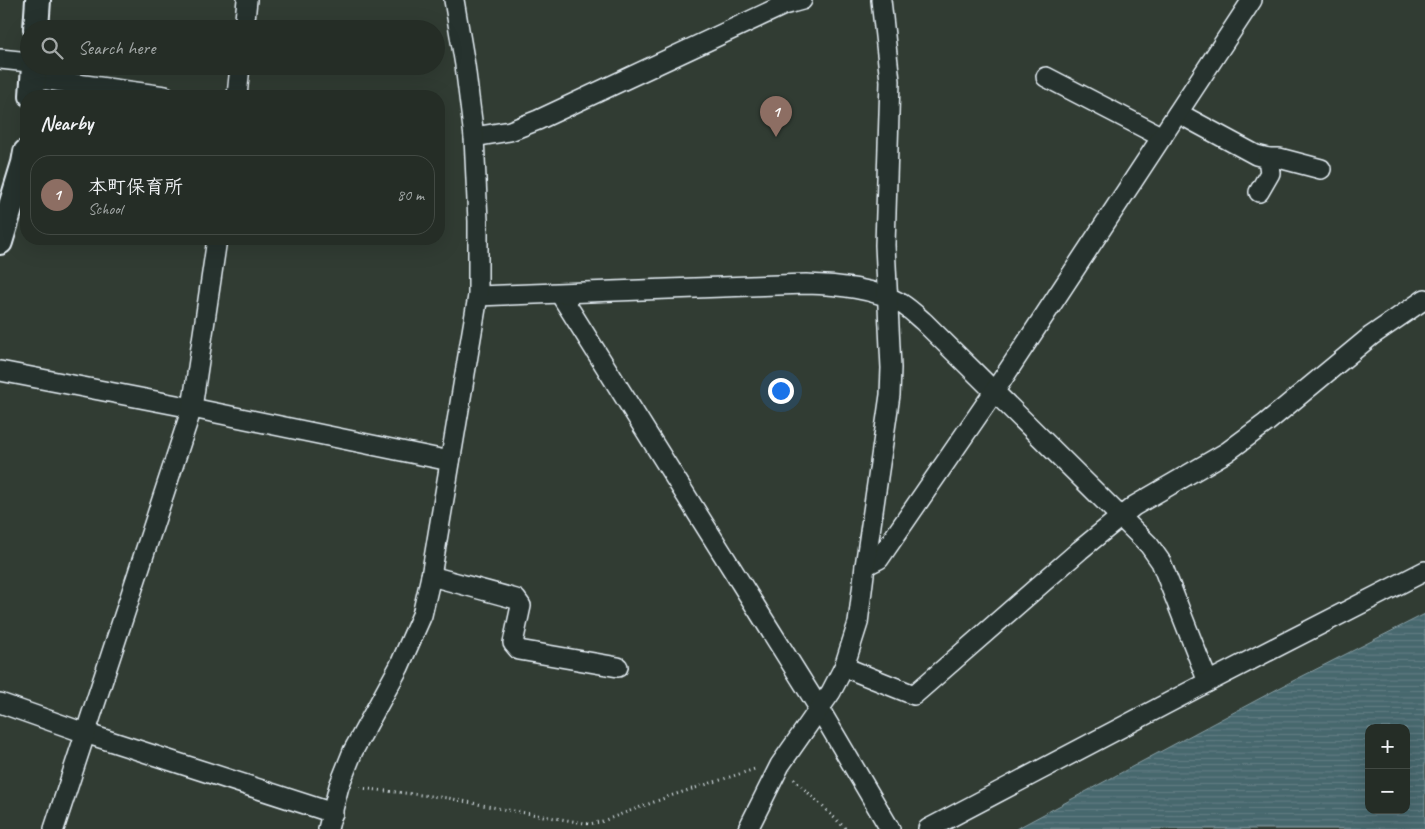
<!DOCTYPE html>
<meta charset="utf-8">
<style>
:root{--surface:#252d26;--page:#313932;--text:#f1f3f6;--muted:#a3a8a7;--line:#424943;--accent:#ea580c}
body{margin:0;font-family:Caveat,"Klee One",sans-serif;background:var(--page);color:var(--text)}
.controls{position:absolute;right:15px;bottom:15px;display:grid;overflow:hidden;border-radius:10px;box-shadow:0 5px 20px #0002}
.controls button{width:45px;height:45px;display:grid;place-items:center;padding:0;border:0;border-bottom:1px solid var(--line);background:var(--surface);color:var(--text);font:25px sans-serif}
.you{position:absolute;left:780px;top:390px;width:18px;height:18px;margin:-12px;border:4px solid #fff;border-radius:50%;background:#1a73e8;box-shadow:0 0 0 8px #1a73e833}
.badge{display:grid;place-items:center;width:32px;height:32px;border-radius:50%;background:var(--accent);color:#fff;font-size:16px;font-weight:700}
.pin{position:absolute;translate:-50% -41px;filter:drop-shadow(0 1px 2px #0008)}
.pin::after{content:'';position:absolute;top:26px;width:18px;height:15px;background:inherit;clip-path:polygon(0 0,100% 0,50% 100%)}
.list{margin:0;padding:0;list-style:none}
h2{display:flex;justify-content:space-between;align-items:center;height:65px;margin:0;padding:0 20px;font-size:21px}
h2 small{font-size:16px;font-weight:400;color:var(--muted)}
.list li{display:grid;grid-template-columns:32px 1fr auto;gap:15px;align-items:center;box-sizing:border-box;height:80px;margin:0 10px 10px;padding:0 10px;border:1px solid var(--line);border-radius:20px}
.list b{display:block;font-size:19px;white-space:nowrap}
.list p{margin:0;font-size:16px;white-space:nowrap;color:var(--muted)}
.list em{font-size:16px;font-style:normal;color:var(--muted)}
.icon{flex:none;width:28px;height:28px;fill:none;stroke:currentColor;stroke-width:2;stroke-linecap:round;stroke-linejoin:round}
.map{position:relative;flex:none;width:1425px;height:829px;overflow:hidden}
.search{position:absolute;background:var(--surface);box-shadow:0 5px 20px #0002;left:20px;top:20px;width:425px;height:55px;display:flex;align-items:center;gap:12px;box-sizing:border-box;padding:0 18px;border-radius:28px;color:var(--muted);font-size:19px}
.panel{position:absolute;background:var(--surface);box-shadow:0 5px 20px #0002;left:20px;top:90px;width:425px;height:155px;border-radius:20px}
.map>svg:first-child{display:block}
.water{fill:url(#water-rules);stroke:#879ea5;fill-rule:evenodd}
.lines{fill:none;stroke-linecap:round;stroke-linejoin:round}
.minor-casing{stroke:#e8f1f8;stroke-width:22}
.tertiary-casing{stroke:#e8f1f8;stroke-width:28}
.path{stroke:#e8f1f8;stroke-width:3;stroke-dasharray:1 4;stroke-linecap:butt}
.minor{stroke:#26332d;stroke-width:19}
.tertiary{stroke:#26332d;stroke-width:24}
</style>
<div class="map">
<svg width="1425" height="829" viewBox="0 0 1425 829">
<defs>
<pattern id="water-rules" width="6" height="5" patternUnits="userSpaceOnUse" patternTransform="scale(1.25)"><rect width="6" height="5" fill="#46676d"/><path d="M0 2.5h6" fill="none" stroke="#617d83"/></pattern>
</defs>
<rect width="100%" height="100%" fill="#313c33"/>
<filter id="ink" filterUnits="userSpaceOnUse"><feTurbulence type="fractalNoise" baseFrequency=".02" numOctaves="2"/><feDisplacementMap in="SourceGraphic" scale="10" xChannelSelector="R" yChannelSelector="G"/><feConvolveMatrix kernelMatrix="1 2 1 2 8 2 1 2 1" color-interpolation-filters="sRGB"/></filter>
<g filter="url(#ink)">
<path class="water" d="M1425 614V829H1016L1283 686ZM1369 728H1406V810H1369Z"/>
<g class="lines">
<g class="minor-casing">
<g id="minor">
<path d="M244 29 247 0"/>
<path d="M0 59 29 62"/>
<path d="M1046 77 1162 137"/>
<path d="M33 78 165 96"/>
<path d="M237 96 240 66"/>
<path d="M1178 113 1256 155 1268 158"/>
<path d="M474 137 510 131 538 120 784 5 802 0"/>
<path d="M1259 192 1270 173 1268 158H1279L1321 169"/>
<path d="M560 294 819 708 890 829"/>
<path d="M478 296 806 284C837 285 875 288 902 304 910 309 917 316 924 322L1149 545 1161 562 1208 682"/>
<path d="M0 371 192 408 450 461"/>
<path d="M865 566 879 559 994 392 1252 0"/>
<path d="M431 576 516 599 521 606 513 643 519 650 618 667"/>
<path d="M844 667 914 695 1080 550 1134 506 1227 452 1266 423 1371 336 1425 299"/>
<path d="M0 703 85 733 333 813"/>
<path d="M54 829 192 408 217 239"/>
<path d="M328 829 339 786 353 751 399 667 422 615 431 576 478 296V221L474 137 465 65 454 0"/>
<path d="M748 829 780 765 831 692 844 667 858 623 865 566 890 395 891 368 885 245 890 81 881 0"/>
<path d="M928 829 1208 682 1425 571"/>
</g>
</g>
<g class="tertiary-casing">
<g id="tertiary">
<path d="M36 29 38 0"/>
<path d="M32 96 34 66"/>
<path d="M0 242 24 163 26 152"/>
</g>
</g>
<g class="path">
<path d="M794 779 846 829"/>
<path d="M360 788 448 798 502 809 590 824 603 821 670 796 755 769"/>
</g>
<use href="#minor" class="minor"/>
<use href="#tertiary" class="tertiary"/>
</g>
</g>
</svg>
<div class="controls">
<button>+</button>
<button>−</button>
</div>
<div class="you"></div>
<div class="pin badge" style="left:776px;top:137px;background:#8d6e63">1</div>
<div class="search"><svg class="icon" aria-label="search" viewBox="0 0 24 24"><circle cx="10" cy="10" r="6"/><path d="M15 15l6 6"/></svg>Search here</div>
<section class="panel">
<h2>Nearby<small></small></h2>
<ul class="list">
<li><span class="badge" style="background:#8d6e63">1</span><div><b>本町保育所</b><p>School</p></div><em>80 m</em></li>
</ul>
</section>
</div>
